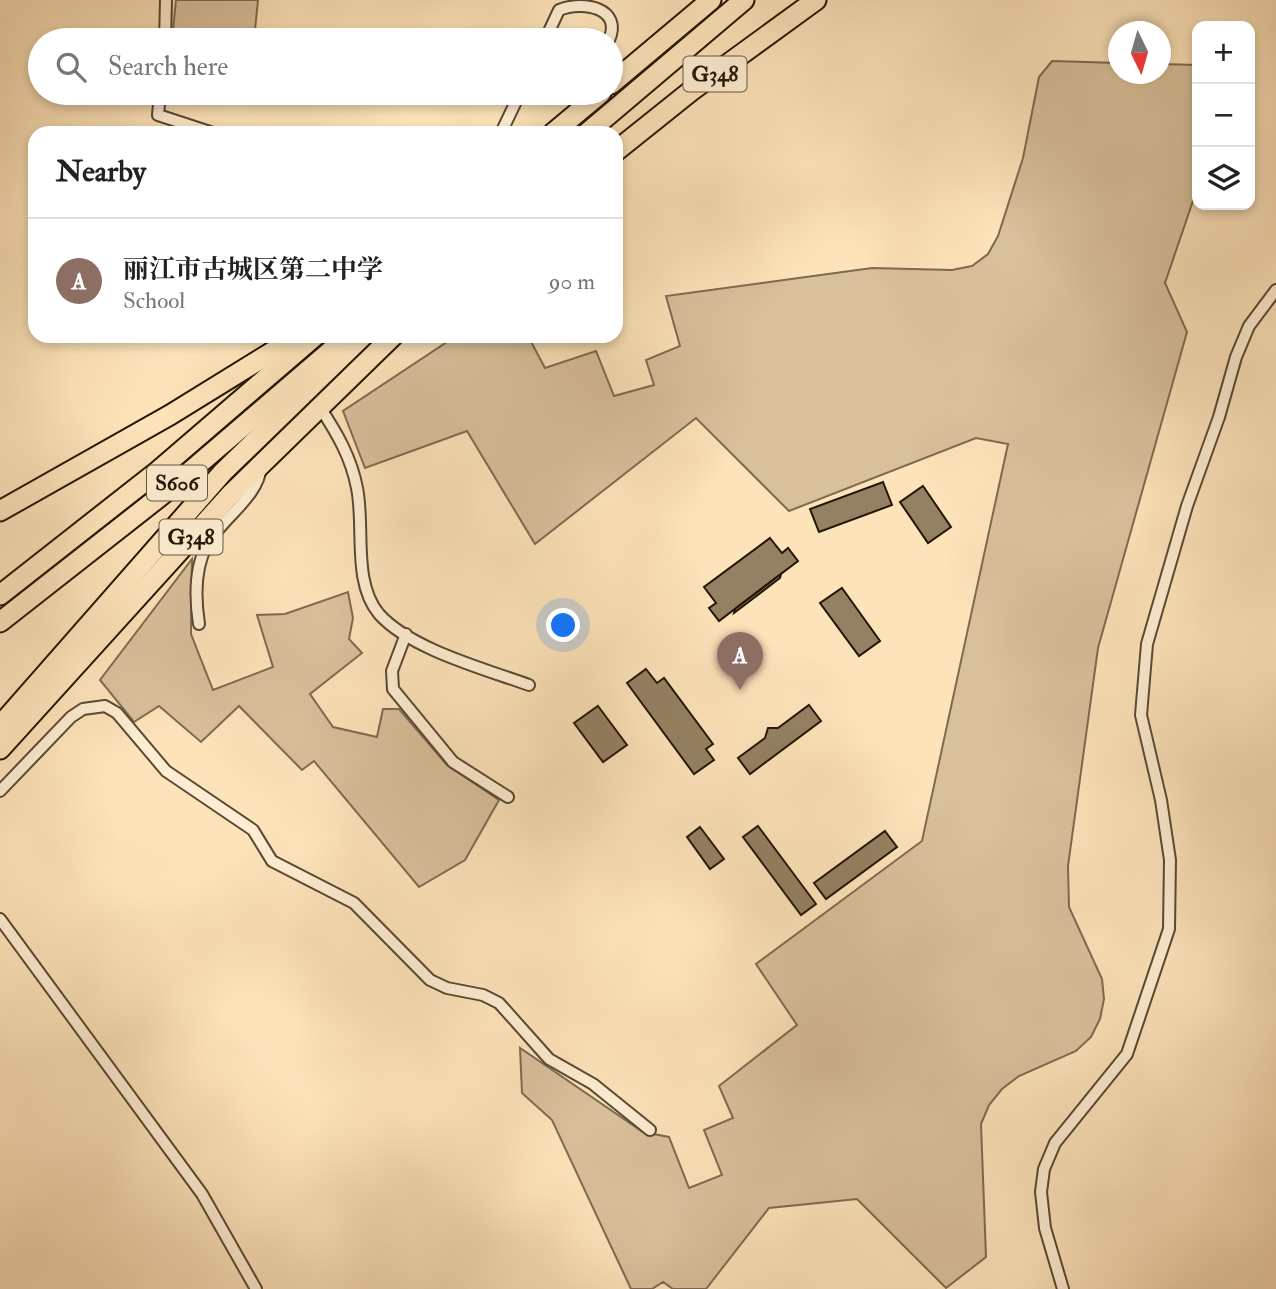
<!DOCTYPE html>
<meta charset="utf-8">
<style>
:root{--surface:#fff;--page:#f6f6f6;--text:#222;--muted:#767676;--line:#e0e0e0;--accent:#8f2418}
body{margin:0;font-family:"IM FELL Double Pica","Noto Serif SC",serif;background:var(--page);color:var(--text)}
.controls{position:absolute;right:21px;top:21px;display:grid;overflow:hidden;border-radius:14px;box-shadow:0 4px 10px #0003}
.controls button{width:63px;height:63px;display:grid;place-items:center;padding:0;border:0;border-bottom:2px solid var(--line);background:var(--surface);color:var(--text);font:35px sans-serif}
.compass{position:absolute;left:1108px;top:21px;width:63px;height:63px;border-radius:50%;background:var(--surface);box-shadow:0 4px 10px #0003;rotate:175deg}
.you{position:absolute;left:564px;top:626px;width:24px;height:24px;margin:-18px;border:5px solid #fff;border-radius:50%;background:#1a73e8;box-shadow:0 0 0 10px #1a73e833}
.badge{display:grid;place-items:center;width:46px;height:46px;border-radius:50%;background:var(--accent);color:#fff;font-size:23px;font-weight:700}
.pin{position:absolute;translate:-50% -58px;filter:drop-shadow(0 2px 4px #0008)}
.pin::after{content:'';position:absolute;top:37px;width:24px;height:21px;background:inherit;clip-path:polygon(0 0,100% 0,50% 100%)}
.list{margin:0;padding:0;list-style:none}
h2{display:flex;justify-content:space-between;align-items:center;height:91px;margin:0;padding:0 28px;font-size:30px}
h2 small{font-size:23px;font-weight:400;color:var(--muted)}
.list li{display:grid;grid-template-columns:46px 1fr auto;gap:21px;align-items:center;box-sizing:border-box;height:126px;padding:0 28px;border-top:2px solid var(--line)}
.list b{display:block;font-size:26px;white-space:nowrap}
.list p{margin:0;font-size:23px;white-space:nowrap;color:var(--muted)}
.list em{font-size:23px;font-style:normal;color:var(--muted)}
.icon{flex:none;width:38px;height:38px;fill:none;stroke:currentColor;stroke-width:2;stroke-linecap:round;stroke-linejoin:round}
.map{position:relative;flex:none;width:1276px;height:1289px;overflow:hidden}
.search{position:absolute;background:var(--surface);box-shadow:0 4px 10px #0003;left:28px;top:28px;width:595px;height:77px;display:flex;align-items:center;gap:18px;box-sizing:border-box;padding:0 24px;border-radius:38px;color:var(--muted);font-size:26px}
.panel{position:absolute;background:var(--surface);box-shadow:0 4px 10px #0003;left:28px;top:126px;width:595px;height:217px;border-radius:21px}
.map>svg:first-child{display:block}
.green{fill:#d8c09b;stroke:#7e6a50;stroke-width:2}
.building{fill:#948063;stroke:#231504;stroke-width:2}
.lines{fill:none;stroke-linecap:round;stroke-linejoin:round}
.street-tunnel{stroke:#dcc49f;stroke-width:10;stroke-dasharray:10 5;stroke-linecap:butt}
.street-casing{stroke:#5a4832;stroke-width:14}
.highway-casing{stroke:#231504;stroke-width:23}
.street{stroke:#feedd2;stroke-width:10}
.highway{stroke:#fde3ba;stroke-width:19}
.labels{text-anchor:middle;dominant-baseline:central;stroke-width:5;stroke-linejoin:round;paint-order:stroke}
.shield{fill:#feedd2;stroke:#655642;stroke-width:2}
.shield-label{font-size:21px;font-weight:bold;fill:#231504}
</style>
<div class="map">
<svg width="1276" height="1289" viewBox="0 0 1276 1289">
<rect width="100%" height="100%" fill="#fde3ba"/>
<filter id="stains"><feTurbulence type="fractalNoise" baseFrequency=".00286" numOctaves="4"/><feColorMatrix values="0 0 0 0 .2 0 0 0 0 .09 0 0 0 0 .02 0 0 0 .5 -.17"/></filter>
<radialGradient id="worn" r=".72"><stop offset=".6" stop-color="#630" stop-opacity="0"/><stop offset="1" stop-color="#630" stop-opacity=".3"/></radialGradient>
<g class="green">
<path d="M176 0H258L254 40H172Z"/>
<path d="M1052 61 1118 63V74H1160L1161 64 1197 65V189L1165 283 1187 332 1098 648 1068 866 1069 907 1102 979 1104 999 1100 1019 1091 1037 1076 1051 1019 1076 1002 1089 989 1105 981 1124 986 1257 946 1288 857 1199 769 1208 706 1289H673L663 1282 652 1289H631L552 1120 522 1093 520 1048 643 1132 669 1137 689 1188 722 1175 704 1130 733 1118 719 1086 797 1025 756 964 922 841 1008 444 976 438 789 511 696 418 535 544 467 431 365 468 343 411 456 336H528L545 368 596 351 614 396 654 385 646 360 680 346 666 296 872 268 952 270 972 266 988 254 998 236 1023 158 1039 77Z"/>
<path d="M167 93H249L248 104 166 96Z"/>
<path d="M192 559 191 634 213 690 273 667 257 615 285 614 348 592 353 618 349 639 362 653 310 694 333 727 377 737 383 709H399L447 765 499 800 465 860 419 887 314 761 302 770 239 706 201 742 159 706 134 722 100 680Z"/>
</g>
<g class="building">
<path d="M883 482 892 505 819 532 810 509Z"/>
<path d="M923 486 951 527 928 543 900 502Z"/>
<path d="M770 538 782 553 788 548 798 561 719 621 709 608 716 603 704 587Z"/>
<path d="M781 574 780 578 734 613 735 609Z"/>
<path d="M842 588 880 641 859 656 820 603Z"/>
<path d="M646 669 657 683 664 678 713 744 706 749 714 760 694 774 627 683Z"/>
<path d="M809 705 821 721 750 774 738 758 765 738 768 728H778Z"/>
<path d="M598 706 627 745 603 762 574 723Z"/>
<path d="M758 826 816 904 801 915 743 837Z"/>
<path d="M700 827 724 859 710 869 687 837Z"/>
<path d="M885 831 897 847 826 899 814 883Z"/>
</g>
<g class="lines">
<path class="street-tunnel" d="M561 93 579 115"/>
<g class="street-casing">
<g id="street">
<path d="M165 40 166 0"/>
<path d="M545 40 559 10C583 0 623 8 609 40"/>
<path d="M160 93 158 115 213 133"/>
<path d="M501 133 520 93"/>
<path d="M319 406C337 433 351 457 357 488 365 527 352 582 379 614 410 649 485 669 529 685"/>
<path d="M199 624C195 598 194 569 207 545 222 518 259 497 261 466"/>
<path d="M406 634 392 671 393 689 453 762 508 797"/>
<path d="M0 791 71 717 83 709 105 706 117 713 166 771 253 830 272 861 354 903 430 980 447 988 483 995 499 1003 549 1059 593 1084 650 1130"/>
<path d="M0 919 202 1194 256 1289"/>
<path d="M1063 1289 1045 1228 1041 1192 1044 1169 1055 1143 1127 1054 1169 929 1170 860 1161 800 1141 715 1147 644 1187 506 1219 417 1236 357 1249 326 1276 290"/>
</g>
</g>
<g class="highway-casing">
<g id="highway">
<path d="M611 84 711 0"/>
<path d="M553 133 601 93"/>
<path d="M587 133 744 0"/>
<path d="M616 151 691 91 816 0"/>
<path d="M0 511 170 415 298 336"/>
<path d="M0 595 158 471 315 336"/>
<path d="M0 622 172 487 348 336"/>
<path d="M0 726 223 472 363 336"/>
<path d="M0 749 232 493 393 336"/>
</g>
</g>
<use href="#street" class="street"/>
<use href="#highway" class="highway"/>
</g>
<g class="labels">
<g class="shield">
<rect x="683.5" y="56.5" width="63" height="35" rx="5"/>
<rect x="147" y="465.5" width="60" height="35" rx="5"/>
<rect x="159.5" y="519.5" width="63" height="35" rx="5"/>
</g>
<g class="shield-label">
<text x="715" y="74">G348</text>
<text x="177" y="483">S606</text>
<text x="191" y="537">G348</text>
</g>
</g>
<rect width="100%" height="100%" filter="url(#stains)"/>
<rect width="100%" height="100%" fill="url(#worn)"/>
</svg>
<div class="controls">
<button>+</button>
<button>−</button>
<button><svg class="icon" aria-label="layers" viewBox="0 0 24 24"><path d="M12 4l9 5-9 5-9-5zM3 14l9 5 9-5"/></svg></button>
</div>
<svg class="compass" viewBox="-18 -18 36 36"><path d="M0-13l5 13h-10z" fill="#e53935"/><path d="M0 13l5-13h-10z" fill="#767676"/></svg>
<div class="you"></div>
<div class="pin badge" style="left:740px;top:690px;background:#8d6e63">A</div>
<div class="search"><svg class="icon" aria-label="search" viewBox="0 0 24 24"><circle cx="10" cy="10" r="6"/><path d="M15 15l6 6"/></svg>Search here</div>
<section class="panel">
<h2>Nearby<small></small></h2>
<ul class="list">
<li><span class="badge" style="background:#8d6e63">A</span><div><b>丽江市古城区第二中学</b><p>School</p></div><em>90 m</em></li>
</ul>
</section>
</div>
